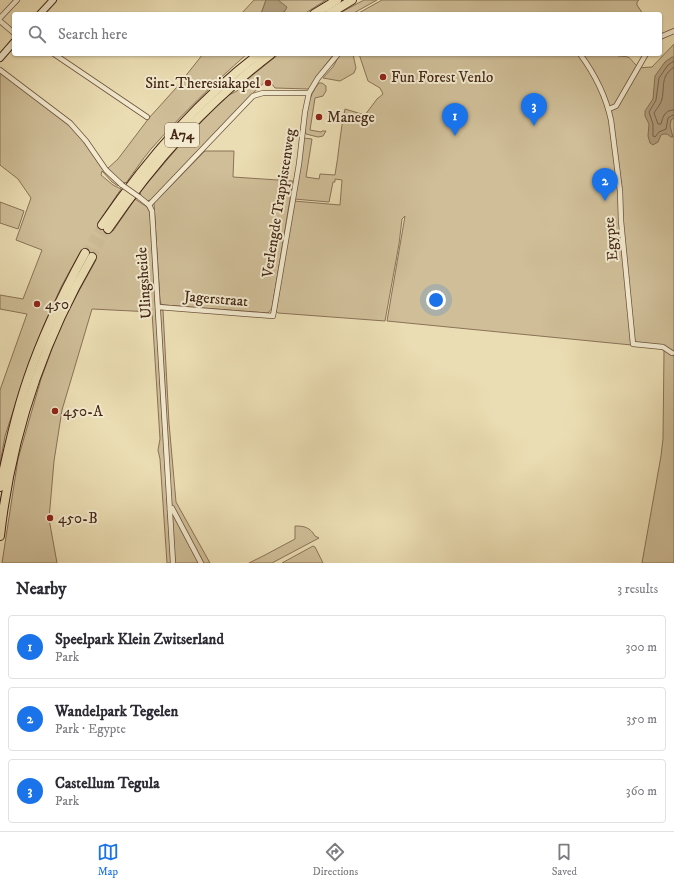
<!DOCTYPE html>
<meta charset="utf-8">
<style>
:root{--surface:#fff;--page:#f2f2f3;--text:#2b2b33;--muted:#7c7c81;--line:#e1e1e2;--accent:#1a73e8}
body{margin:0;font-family:"IM FELL DW Pica",serif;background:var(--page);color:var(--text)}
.you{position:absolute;left:436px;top:300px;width:14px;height:14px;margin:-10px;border:3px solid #fff;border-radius:50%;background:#1a73e8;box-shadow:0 0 0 6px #1a73e833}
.badge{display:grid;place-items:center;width:26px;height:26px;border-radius:50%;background:var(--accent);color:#fff;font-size:13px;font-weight:700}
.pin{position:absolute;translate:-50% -33px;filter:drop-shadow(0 1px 2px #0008)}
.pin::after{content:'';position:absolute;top:21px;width:14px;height:12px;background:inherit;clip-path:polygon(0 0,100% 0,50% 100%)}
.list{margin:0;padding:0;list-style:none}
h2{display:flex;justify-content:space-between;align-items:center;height:52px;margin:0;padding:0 16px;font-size:17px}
h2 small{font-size:13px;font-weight:400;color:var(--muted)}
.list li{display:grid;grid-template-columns:26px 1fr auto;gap:12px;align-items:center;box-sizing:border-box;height:64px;margin:0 8px 8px;padding:0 8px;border:1px solid var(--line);border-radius:4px}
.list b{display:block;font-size:15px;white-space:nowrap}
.list p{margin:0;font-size:13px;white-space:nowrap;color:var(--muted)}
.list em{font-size:13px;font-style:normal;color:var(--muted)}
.icon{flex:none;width:22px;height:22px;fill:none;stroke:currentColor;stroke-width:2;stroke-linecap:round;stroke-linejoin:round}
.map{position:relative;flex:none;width:674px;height:563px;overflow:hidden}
.search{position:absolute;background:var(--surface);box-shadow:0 1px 3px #0004;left:12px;right:12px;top:12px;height:44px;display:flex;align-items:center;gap:10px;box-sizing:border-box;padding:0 14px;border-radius:4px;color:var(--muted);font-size:15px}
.sheet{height:268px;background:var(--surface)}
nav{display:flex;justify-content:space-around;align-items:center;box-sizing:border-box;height:56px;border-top:1px solid var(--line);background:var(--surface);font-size:11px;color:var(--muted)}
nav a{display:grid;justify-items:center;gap:2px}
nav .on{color:var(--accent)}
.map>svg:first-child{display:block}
.green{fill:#cfbe98;stroke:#8a7257}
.water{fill:#b29f7e;stroke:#866f54}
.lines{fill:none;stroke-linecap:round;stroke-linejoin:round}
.shore{stroke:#7b634a;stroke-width:1}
.highway-tunnel{stroke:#cab994;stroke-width:8;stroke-dasharray:8 4;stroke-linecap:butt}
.street-casing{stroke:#6e543d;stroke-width:6}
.secondary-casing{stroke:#442716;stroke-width:8}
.highway-casing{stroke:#442716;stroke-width:10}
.street{stroke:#f2e9ce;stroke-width:4.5}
.secondary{stroke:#f2e9ce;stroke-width:6}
.highway{stroke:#ebddb3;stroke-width:8}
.street-bridge-casing{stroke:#6e543d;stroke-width:6;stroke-linecap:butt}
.street-bridge{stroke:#f2e9ce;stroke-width:4.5}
.poi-dot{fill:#8f2418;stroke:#f2e9ce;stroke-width:1.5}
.labels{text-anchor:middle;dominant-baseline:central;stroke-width:4;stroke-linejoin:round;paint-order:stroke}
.shield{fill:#f2e9ce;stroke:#78614d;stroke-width:1}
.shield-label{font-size:14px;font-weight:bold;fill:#442716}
.poi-label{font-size:15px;fill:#442716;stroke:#f2e9ce;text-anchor:start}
.street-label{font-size:15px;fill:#442716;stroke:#f2e9ce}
</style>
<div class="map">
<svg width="674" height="563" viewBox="0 0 674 563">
<rect width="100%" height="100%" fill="#ebddb3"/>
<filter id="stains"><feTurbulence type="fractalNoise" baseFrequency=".005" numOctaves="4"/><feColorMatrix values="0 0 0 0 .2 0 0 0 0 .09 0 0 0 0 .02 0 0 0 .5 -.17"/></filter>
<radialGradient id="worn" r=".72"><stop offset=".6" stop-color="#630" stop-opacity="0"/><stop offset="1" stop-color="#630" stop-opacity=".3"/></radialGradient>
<g class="green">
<path d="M254 0H266L261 14H241Z"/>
<path d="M278 0H326L304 14H279L285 11Z"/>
<path d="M364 0H377L352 14H338Z"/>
<path d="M382 0H639L637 2V5L643 14H357Z"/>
<path d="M674 44V563H642L661 456 663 439 664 351 662 348 387 321 405 216 402 219 399 244 385 321 278 313 276 311 294 201 340 205 342 180 335 179V182H333L329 202 294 199 304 138 312 139 306 177 319 179 320 174 335 175C339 153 340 131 345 109L365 115 377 99 383 94 380 88 368 81 359 54H617L618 56C632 57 627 56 637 66L636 68 652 67Z"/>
<path d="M203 54H247C213 84 181 115 151 149 142 160 134 172 126 183L125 182 123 184 107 169 118 159 149 118 176 88Z"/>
<path d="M279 54H334L316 77 309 89 275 88 268 79 251 95 151 200 146 201 140 196 141 194 139 193 184 140 213 110 229 95 237 91 244 82Z"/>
<path d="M340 54H353L356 68 354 73 340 81 323 78 333 67Z"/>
<path d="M0 73 69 124 77 132 102 168 119 185 118 186 112 182 102 171 101 175 113 185 121 189 98 223 113 231 135 199 147 207 150 213 171 563H167L160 459 158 450 160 439 152 312 92 309 62 410 54 461 49 519 57 563H2L18 459 41 379 57 335 68 311 96 260 81 251 62 285 43 327 27 369 5 436 0 464V390L27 314 0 309V295L23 299 42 250 16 240 31 198 18 179 0 165Z"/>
<path d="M319 83H322L326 86V91L323 96 315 98 310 130 321 132 322 131H326L323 136 318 137 306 134 304 130C306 114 308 96 319 83Z"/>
<path d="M205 151H234L233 177 293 181 272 308 268 313 164 305 161 304 160 301 154 203Z"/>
<path d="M0 202 24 211 18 229 0 223Z"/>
<path d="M160 310H163L169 423 176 502 210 563H203L171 504Z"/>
<path d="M174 515 199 563H175L172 516Z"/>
<path d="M295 526C304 526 310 527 315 536L319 538 272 563H249L265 555 295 539Z"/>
<path d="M313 546 315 547 323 563H282Z"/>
</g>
<g class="water">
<path d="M266 0H278L287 7 285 11 279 14H261Z"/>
<path d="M672 57H674V118L671 120 670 126 673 137H671C667 134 666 133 661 135L658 142 653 145 650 143 648 136 649 124 645 116V111L653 99 655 76 665 62Z"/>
</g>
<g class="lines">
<g class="shore">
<path d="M674 61 668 65 659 78 656 100 649 112 653 124V136L655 137 659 132 666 129 668 118 671 116 674 115"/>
<path d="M674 67C660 77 665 85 662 99 661 104 657 108 654 113L658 124H661C663 116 665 110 674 110"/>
</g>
<g class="highway-tunnel">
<path d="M85 253 102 225"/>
<path d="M92 257 108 229"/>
</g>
<g class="street-casing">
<g id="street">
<path d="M0 18 17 0"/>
<path d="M0 21 14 33"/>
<path d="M660 37 674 31"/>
<path d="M54 54 147 117"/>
<path d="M580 54C594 73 606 97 611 120L620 191 621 221 633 344 663 347 672 353"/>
<path d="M0 70 70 123 86 141 106 170 122 185"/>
<path d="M609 109 616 106 646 54"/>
<path d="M139 197 149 205 152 211 173 563"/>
<path d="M149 205 253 96 263 93H309"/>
<path d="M158 307 273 316 299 164 305 112 309 93 318 78 338 54"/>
<path d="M170 509 172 508 201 563"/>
</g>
</g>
<g class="secondary-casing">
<g id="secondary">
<path d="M40 14 53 0"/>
<path d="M0 58 14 42"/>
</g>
</g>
<g class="highway-casing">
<g id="highway">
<path d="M314 14 337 0"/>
<path d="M329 14 352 0"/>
<path d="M102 225C146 161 196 102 259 54"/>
<path d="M108 229C155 160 205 105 271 54"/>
<path d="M0 487C8 450 16 413 28 378 43 334 63 293 85 253"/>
<path d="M0 536C11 437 42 343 92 257"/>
</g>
</g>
<use href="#street" class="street"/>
<use href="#secondary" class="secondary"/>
<use href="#highway" class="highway"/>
<g class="street-bridge-casing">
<path id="street-bridge" d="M122 185 139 197"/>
</g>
<use href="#street-bridge" class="street-bridge"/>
</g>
<g class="poi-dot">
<circle cx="383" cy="77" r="4"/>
<circle cx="268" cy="83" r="4"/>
<circle cx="319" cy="117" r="4"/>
<circle cx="37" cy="304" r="4"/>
<circle cx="55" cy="411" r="4"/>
<circle cx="50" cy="518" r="4"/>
</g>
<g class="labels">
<rect class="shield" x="165" y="123" width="34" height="24" rx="3"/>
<g class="shield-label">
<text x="182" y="135">A74</text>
</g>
<g class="poi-label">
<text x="391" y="77">Fun Forest Venlo</text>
<text x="260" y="83" text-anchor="end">Sint-Theresiakapel</text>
<text x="327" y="117">Manege</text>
<text x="45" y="304">450</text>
<text x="63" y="411">450-A</text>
<text x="58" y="518">450-B</text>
</g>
<g class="street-label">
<text transform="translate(279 203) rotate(-81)">Verlengde Trappistenweg</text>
<text transform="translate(611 239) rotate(-95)">Egypte</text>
<text transform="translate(144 283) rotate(-94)">Ulingsheide</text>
<text transform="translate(216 299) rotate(5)">Jagerstraat</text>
</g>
</g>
<rect width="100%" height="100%" filter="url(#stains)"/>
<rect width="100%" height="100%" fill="url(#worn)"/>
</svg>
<div class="you"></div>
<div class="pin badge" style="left:455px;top:136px">1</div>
<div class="pin badge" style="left:605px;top:201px">2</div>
<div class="pin badge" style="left:534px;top:126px">3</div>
<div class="search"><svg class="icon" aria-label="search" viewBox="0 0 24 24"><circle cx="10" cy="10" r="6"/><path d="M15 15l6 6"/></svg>Search here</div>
</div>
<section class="sheet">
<h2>Nearby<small>3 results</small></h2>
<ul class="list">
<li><span class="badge">1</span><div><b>Speelpark Klein Zwitserland</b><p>Park</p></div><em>300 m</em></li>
<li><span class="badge">2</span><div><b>Wandelpark Tegelen</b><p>Park · Egypte</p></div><em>350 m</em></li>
<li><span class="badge">3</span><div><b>Castellum Tegula</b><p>Park</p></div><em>360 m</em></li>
</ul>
</section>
<nav>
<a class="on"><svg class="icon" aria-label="map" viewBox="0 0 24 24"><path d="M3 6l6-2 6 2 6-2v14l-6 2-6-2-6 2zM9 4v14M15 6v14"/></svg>Map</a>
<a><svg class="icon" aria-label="directions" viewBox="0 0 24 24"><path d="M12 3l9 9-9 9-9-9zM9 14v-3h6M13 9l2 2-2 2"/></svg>Directions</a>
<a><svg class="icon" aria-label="saved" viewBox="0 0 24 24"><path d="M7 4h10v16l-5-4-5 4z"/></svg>Saved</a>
</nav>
